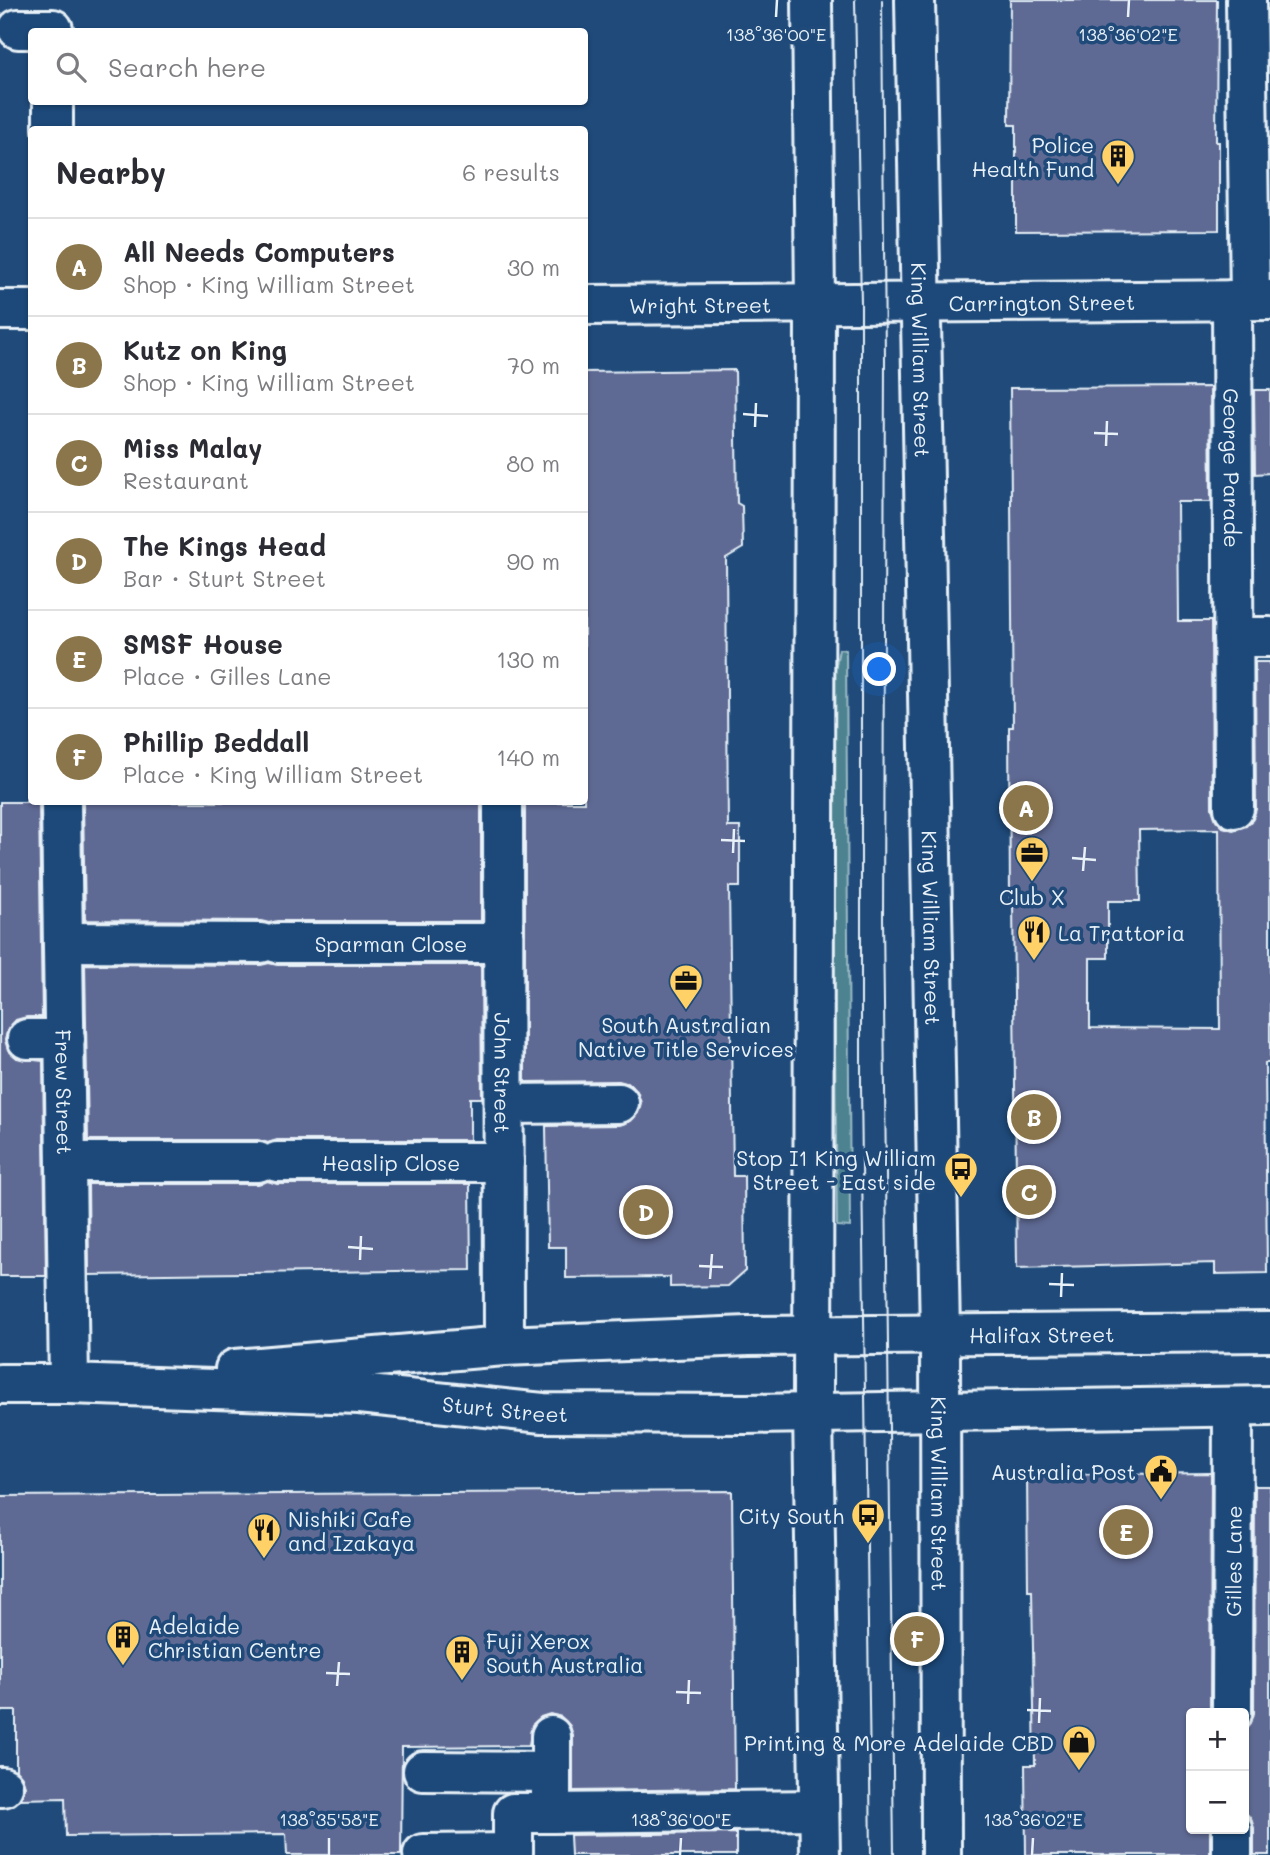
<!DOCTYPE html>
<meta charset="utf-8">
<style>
:root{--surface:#fff;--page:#f2f2f3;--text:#2b2b33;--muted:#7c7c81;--line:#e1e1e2;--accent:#8a764a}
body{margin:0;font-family:Mali,sans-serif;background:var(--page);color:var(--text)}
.controls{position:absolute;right:21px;bottom:21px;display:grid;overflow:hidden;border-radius:7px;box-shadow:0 2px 5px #0004}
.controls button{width:63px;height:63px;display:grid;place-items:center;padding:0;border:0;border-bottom:2px solid var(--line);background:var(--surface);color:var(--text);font:35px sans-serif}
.you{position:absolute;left:880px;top:670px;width:24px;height:24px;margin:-18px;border:5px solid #fff;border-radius:50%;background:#1a73e8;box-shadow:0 0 0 10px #1a73e833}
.badge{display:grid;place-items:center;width:46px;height:46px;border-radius:50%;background:var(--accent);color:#fff;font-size:23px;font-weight:700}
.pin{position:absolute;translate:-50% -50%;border:4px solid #fff;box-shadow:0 2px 7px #0006}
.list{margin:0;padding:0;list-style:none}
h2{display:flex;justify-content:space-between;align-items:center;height:91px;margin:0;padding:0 28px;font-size:30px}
h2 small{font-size:23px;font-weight:400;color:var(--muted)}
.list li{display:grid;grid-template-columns:46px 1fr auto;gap:21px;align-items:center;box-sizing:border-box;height:98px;padding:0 28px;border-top:2px solid var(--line)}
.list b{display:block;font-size:26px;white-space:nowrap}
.list p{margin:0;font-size:23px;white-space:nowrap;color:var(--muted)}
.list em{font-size:23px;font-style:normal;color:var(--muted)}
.icon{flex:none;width:38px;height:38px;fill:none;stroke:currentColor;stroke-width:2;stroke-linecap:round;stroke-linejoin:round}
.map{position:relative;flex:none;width:1270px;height:1855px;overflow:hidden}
.search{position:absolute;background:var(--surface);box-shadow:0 2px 5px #0004;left:28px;top:28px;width:560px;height:77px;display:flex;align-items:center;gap:18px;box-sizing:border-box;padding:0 24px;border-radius:7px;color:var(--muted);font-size:26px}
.panel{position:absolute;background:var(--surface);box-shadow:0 2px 5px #0004;left:28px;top:126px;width:560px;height:679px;border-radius:7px}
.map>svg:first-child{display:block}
.garden{fill:#4e8391;stroke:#9bbac4;stroke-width:2}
.building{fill:#5f6a94;stroke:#e8f1f8;stroke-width:2;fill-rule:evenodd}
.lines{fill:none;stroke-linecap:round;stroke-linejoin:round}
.minor-casing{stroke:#e8f1f8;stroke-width:44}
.major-casing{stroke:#e8f1f8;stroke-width:44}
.minor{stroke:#1f4a7a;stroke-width:38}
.major{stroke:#1f4a7a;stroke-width:38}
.tram{stroke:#e8f1f8;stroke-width:2}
.ticks{fill:none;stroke:#e8f1f8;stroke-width:2.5}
.labels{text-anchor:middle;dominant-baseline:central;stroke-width:7;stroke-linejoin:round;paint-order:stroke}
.poi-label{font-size:21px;fill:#e8f1f8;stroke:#1f4a7a;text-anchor:end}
.street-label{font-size:21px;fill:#e8f1f8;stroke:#1f4a7a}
.ticks-label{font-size:18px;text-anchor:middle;fill:#e8f1f8;stroke:#1f4a7a;stroke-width:7;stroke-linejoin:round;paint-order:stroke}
</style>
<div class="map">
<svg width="1270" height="1855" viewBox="0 0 1270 1855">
<rect width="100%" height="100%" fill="#1f4a7a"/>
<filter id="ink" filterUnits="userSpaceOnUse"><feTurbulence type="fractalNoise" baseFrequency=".0143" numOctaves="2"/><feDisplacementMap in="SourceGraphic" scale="14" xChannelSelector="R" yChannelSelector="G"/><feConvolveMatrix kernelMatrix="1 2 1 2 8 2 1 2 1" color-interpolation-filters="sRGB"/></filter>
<g filter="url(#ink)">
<path class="garden" d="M839 649 846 650 850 1227 837 1226 831 692Z"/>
<g class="building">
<path d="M1010 0H1217L1216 142H1219V230L1016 231V125H1009Z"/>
<path d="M735 370 737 503 742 506 743 548 726 558 728 827H740V887H729L733 1176H744L745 1271 728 1286 670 1287V1277L566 1278V1247H548L546 1126 620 1125 631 1121 638 1113 641 1103 637 1091 629 1084 619 1081 525 1082V802H584V372Z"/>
<path d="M1210 387 1211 502H1177L1178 621H1211L1212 808 1216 820 1223 827 1233 830 1246 826 1253 819 1256 809 1255 662H1270V1063H1265L1267 1273 1215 1274V1263L1017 1268 1013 902H1010L1009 727H1013L1010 388ZM1219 829 1220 1029 1090 1028V958H1108V901H1140L1139 830Z"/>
<path d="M1254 390H1270V473L1255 474Z"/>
<path d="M0 802H39L42 1017H27L16 1020 8 1029 5 1040 8 1050 17 1058 43 1061 46 1276H0Z"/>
<path d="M83 802H481V921H277L269 923 261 921 85 920Z"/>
<path d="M269 963 277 965H481L482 1098H470V1140H277L268 1143 258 1140H88L85 964 261 965Z"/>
<path d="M268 1181 277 1184H470L471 1270 89 1275 88 1184H258Z"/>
<path d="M1211 1473 1210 1713H1191V1829H1210V1855H1026L1025 1765H1035L1032 1591H1028L1027 1475Z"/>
<path d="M1255 1486H1270V1855H1254V1828L1251 1819 1244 1811V1731L1251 1723 1254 1713Z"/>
<path d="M732 1491 735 1789 573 1791V1736L570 1726 561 1717 550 1714 541 1717 532 1725 529 1746 402 1747 401 1855H287L286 1834 66 1836 65 1798 21 1799 25 1786 22 1777 16 1770V1711H0V1496Z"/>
<path d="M736 1833V1855H571L570 1835Z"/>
</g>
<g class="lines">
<g class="minor-casing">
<g id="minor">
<path d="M1246 0 1250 300"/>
<path d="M18 29H53"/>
<path d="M53 102V130"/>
<path id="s1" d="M1232 300 1234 808"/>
<path id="s2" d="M584 305 1270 300"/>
<path d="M0 310H32"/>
<path d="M1233 637H1270"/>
<path id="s3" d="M61 802 69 1384"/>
<path id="s4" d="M503 802 504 1346"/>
<path d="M64 942 261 943"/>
<path id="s5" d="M277 943H503"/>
<path d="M27 1039H65"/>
<path d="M504 1104 619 1103"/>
<path d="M67 1162H258"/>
<path id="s6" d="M277 1162H504"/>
<path id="s7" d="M235 1369 504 1346 748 1336 1270 1332"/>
<path id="s8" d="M0 1384H69L359 1394 543 1413 746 1414 1270 1406"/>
<path id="s9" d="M1232 1713 1233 1407"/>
<path d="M551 1736V1813L819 1810"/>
<path d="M423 1771 551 1772"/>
<path d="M0 1787H3"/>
<path d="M423 1854 513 1853V1813H551"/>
<path d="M1232 1855V1829"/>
</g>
</g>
<g class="major-casing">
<g id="major">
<path d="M812 0 815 303 813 1413 820 1855"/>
<path id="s10" d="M915 0 940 1334 941 1855"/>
</g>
</g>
<use href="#minor" class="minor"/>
<use href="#major" class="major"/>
<g class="tram">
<path d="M855 0 861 303V1087L871 1855"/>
<path d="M882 0 885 360 883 919 894 1855"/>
</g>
</g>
</g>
<path class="ticks" d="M776 17 777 0M1128 17 1129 0M743 414 768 416M755 427 756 403M1094 433 1118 434M1106 446 1107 421M721 840 745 841M733 853 734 829M1072 858 1096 860M1083 871 1085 847M348 1247 373 1249M360 1260 361 1236M699 1266 723 1267M710 1279 712 1254M1049 1284 1074 1285M1061 1297 1062 1273M326 1673 350 1674M337 1686 339 1662M676 1692 701 1693M688 1704 689 1680M1027 1710 1051 1711M1039 1723 1040 1698M329 1855V1838M680 1855 681 1838M1032 1855 1033 1838"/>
<defs>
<g id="building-pin" transform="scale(1.75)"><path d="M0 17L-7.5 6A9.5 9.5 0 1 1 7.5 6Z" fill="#ffd166" stroke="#1f4a7a"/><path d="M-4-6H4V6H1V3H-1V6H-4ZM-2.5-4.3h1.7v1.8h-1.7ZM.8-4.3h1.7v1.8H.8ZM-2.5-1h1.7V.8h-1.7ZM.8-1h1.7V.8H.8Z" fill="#111"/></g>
<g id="office-pin" transform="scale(1.75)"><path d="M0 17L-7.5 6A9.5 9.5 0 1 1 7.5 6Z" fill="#ffd166" stroke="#1f4a7a"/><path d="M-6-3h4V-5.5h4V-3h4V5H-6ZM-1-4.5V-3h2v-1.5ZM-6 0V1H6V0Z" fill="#111"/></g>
<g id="restaurant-pin" transform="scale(1.75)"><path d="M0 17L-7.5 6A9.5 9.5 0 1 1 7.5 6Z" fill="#ffd166" stroke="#1f4a7a"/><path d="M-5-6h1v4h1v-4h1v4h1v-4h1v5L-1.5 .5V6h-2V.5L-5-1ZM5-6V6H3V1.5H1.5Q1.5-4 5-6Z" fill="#111"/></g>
<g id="bus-pin" transform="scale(1.75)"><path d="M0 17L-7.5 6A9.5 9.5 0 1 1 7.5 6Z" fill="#ffd166" stroke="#1f4a7a"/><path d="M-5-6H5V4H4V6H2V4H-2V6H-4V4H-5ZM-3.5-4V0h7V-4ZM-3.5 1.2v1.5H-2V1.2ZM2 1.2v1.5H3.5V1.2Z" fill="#111"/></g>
<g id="civic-pin" transform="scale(1.75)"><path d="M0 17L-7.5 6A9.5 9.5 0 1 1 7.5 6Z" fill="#ffd166" stroke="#1f4a7a"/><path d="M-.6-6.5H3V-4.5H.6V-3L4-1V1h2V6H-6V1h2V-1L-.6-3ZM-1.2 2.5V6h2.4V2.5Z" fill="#111"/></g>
<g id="shop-pin" transform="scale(1.75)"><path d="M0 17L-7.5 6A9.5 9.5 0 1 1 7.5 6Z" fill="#ffd166" stroke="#1f4a7a"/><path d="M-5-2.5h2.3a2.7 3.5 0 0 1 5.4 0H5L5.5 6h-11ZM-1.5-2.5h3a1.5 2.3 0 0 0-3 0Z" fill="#111"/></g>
</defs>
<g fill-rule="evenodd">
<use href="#building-pin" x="1118" y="156"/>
<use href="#office-pin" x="1032" y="853"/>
<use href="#restaurant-pin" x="1034" y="932"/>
<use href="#office-pin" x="686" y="981"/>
<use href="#bus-pin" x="961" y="1169"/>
<use href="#civic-pin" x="1161" y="1471"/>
<use href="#bus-pin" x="868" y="1515"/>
<use href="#restaurant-pin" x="264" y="1530"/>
<use href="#building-pin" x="123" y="1637"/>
<use href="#building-pin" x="462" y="1652"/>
<use href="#shop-pin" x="1079" y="1742"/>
</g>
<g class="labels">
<g class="poi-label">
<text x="1094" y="144">Police<tspan x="1094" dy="24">Health Fund</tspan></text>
<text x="1032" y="896" text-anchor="middle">Club X</text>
<text x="1058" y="932" text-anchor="start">La Trattoria</text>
<text x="686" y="1024" text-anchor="middle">South Australian<tspan x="686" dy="24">Native Title Services</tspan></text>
<text x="936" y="1157">Stop I1 King William<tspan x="936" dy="24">Street - East side</tspan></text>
<text x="1136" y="1471">Australia Post</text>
<text x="844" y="1515">City South</text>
<text x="288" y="1518" text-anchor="start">Nishiki Cafe<tspan x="288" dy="24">and Izakaya</tspan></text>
<text x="148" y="1625" text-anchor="start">Adelaide<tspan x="148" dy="24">Christian Centre</tspan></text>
<text x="486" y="1640" text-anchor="start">Fuji Xerox<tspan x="486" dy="24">South Australia</tspan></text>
<text x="1054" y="1742">Printing &amp; More Adelaide CBD</text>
</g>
<g class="street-label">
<text stroke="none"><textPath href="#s2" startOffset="458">Carrington Street</textPath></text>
<text stroke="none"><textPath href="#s2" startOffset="116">Wright Street</textPath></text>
<text stroke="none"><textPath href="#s10" startOffset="360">King William Street</textPath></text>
<text stroke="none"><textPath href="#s1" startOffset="168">George Parade</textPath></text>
<text stroke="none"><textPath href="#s10" startOffset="928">King William Street</textPath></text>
<text stroke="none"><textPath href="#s5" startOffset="114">Sparman Close</textPath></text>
<text stroke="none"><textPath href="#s4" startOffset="271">John Street</textPath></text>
<text stroke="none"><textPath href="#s3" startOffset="290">Frew Street</textPath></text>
<text stroke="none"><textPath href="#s6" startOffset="114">Heaslip Close</textPath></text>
<text stroke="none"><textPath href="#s7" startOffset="808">Halifax Street</textPath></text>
<text stroke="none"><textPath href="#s8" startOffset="506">Sturt Street</textPath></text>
<text stroke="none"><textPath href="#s10" startOffset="1494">King William Street</textPath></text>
<text stroke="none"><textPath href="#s9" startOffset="152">Gilles Lane</textPath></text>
</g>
</g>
<g class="ticks-label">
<text x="776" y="41">138°36'00"E</text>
<text x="1128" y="41">138°36'02"E</text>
<text x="329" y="1826">138°35'58"E</text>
<text x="681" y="1826">138°36'00"E</text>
<text x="1033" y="1826">138°36'02"E</text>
</g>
</svg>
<div class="controls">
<button>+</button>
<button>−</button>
</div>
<div class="you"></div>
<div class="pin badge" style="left:1026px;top:808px">A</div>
<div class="pin badge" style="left:1034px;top:1117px">B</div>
<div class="pin badge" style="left:1029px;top:1192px">C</div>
<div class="pin badge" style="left:646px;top:1212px">D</div>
<div class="pin badge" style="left:1126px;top:1532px">E</div>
<div class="pin badge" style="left:917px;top:1639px">F</div>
<div class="search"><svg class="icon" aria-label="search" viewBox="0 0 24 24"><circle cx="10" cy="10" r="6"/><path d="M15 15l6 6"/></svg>Search here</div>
<section class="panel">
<h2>Nearby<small>6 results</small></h2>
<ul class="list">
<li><span class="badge">A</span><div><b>All Needs Computers</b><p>Shop · King William Street</p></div><em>30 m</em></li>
<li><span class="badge">B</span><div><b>Kutz on King</b><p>Shop · King William Street</p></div><em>70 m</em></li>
<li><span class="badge">C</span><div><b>Miss Malay</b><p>Restaurant</p></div><em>80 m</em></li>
<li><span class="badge">D</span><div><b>The Kings Head</b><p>Bar · Sturt Street</p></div><em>90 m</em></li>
<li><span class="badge">E</span><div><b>SMSF House</b><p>Place · Gilles Lane</p></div><em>130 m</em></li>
<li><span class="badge">F</span><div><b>Phillip Beddall</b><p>Place · King William Street</p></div><em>140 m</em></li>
</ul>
</section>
</div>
